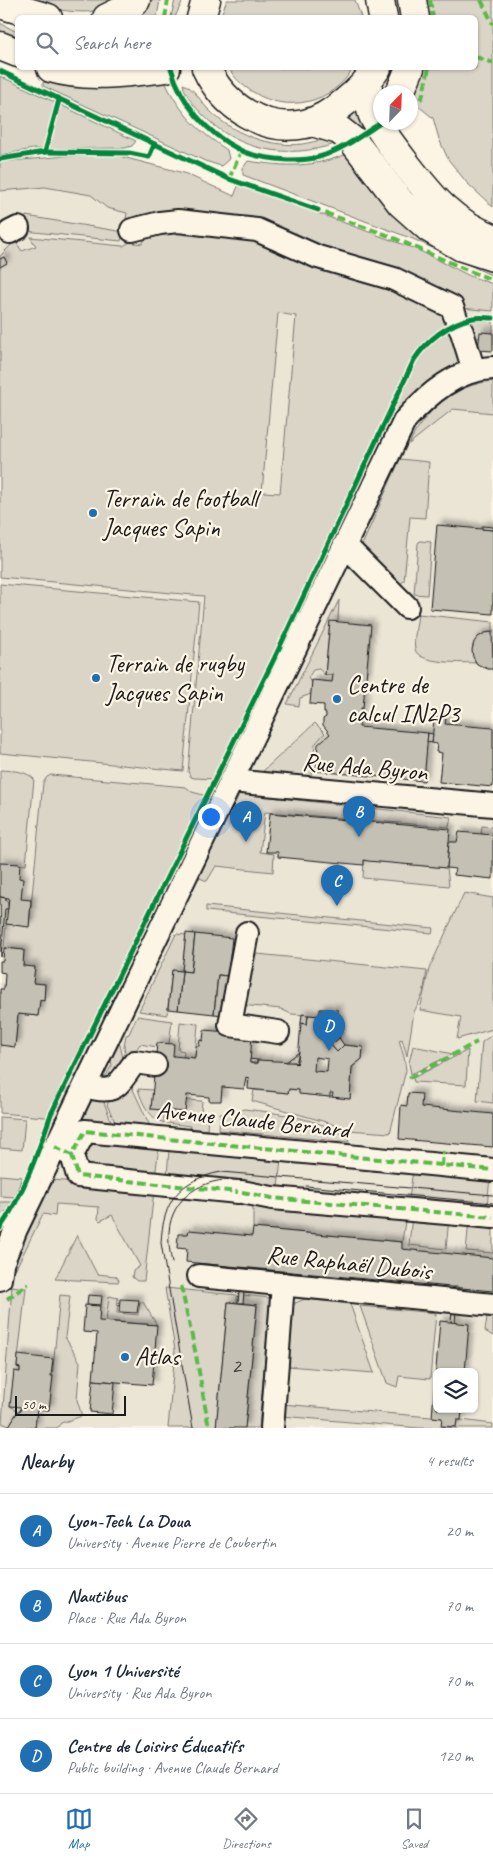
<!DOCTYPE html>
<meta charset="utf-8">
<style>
:root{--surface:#fff;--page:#f6f6f7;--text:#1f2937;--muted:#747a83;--line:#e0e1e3;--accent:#1f6fb2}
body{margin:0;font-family:Caveat,sans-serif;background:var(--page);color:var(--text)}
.controls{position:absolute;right:15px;bottom:15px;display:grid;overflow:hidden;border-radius:8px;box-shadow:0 1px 4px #0004}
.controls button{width:45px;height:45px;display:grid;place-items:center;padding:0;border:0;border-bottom:1px solid var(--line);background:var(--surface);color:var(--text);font:25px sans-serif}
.compass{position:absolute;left:373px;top:85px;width:45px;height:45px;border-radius:50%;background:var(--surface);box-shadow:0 1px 4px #0004;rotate:23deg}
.scale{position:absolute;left:15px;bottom:12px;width:111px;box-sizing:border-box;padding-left:5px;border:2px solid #1c1c1c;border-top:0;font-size:14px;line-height:18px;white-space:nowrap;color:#1c1c1c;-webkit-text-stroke:4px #fcf5e5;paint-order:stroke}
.you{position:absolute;left:210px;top:816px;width:18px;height:18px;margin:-12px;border:4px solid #fff;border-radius:50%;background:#1a73e8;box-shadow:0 0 0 8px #1a73e833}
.badge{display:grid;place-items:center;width:32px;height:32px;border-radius:50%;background:var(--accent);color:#fff;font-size:16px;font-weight:700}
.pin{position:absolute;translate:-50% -41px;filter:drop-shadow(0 1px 2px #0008)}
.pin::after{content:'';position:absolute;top:26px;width:18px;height:15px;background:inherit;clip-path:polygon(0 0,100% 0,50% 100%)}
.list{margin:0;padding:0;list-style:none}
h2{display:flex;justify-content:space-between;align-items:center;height:65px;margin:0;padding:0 20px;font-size:21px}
h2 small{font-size:16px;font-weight:400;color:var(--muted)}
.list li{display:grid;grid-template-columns:32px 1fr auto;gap:15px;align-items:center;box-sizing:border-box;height:75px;padding:0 20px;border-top:1px solid var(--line)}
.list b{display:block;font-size:19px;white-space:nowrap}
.list p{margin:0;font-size:16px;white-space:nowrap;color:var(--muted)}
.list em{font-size:16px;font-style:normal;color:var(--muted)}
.icon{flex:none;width:28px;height:28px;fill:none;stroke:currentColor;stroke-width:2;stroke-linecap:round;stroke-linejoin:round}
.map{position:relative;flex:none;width:493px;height:1428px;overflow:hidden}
.search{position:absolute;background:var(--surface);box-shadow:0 1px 4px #0004;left:15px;right:15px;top:15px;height:55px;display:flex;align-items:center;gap:12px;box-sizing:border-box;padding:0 18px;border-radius:8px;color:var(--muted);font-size:19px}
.sheet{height:365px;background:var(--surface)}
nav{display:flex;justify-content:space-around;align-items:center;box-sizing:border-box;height:70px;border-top:1px solid var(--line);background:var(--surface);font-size:14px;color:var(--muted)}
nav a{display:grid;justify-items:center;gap:2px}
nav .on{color:var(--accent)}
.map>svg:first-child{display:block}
.built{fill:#ebe5d6;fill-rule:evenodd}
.green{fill:#dbd5c8;stroke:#7c7872;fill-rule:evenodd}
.building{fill:#c4c0b3;stroke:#1c1c1c;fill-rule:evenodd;filter:url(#shadow)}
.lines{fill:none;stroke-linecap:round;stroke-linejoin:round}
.minor-casing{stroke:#1c1c1c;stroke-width:26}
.major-casing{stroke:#1c1c1c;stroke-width:31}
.minor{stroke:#fcf5e5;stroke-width:22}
.major{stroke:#fcf5e5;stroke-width:28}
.tram{stroke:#1c1c1c;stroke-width:1}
.quiet{stroke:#58b947;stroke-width:4;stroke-dasharray:8 4;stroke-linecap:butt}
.cycleway-casing{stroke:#fcf5e5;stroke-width:8}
.cycleway{stroke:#00873e;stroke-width:5}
.poi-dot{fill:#1f6fb2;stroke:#fcf5e5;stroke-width:2}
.labels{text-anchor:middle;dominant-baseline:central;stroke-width:4.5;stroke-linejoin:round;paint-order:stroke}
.number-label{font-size:22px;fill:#464542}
.poi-label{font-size:25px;fill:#1c1c1c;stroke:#fcf5e5;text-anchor:start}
.street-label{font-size:25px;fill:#1c1c1c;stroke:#fcf5e5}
</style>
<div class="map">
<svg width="493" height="1428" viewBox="0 0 493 1428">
<defs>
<filter id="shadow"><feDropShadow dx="4.5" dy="-4.5" stdDeviation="2.5" flood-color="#0004"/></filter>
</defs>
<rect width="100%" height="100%" fill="#fcf5e5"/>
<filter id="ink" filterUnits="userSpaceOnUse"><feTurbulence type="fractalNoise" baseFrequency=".02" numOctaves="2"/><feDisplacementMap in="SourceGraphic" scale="10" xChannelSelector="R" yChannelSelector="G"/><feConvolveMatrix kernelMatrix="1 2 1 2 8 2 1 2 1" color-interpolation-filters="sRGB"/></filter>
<g filter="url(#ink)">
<path class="built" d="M46 184 92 191 493 311V1428H0V188ZM437 1372H474V1409H437Z"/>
<g class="green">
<path d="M17 0H121C113 3 104 9 95 11 72 15 40 6 17 0Z"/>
<path d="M147 0H160L157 17 131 18Z"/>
<path d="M175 0H183L175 17H171Z"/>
<path d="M227 0H355L361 17H220Z"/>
<path d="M416 0H493V207L467 183 448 159 439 139 433 118 411 100 415 68H476V18L419 17Z"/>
<path d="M0 23 17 32V43L0 35Z"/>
<path d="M229 68H353C333 103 287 114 253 92 243 86 234 78 229 68Z"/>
<path d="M0 76 136 141 132 146 125 148 33 149 0 155Z"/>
<path d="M43 82 68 86 96 88 165 82C181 114 197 130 227 150L229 159 221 166 205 161 43 86Z"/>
<path d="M183 84C194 88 199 99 207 108 221 123 240 134 260 140 273 143 288 146 302 144 310 143 317 140 325 140 330 140 332 141 335 144 289 159 239 152 204 116 195 107 185 96 183 84Z"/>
<path d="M361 108 368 125 359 131 344 120Z"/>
<path d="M350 153 493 267V276L413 239 243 175V168L248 161C288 167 311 168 350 153Z"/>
<path d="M115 155 184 173 234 196 239 184 418 250 470 276 493 284V311L461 308 313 245 140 225 126 219 127 213 107 208 91 195 45 187 0 191V162L66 156Z"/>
<path d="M26 216 124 232 121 241 25 231 24 228Z"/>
<path d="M159 227 257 236 357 274 451 315 465 364 435 382 223 777 217 779 194 778 191 777 188 772 204 596 0 577V267L7 263 4 257 0 259V256L15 241 22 251 36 246 30 237 123 246 130 242 142 244 149 233ZM278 313 296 316 280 493 262 492Z"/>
<path d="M476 321H493V333L480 338 467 337 463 326Z"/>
<path d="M493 381V413L453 409 409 444C424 411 456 384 493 381Z"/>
<path d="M400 459 429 462 425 518 410 517 404 581 399 585 359 552Z"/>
<path d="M420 541 431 542 427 595 414 594 418 543Z"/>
<path d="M0 584 199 602 183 771 0 753Z"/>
<path d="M339 600 338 622H330L325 675 319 669 313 670 308 678 310 681 312 680 311 694 300 698 299 706 287 704Z"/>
<path d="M418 614 493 622V632C476 632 466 649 477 663 464 662 418 665 415 649 413 641 417 623 418 614Z"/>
<path d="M315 723 325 733 315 744 311 776 262 772Z"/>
<path d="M0 770C12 771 25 770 34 779L26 865 0 863Z"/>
<path d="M51 775 186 787 192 792 215 798 90 1058 55 1118 0 1113V1045L15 1046 18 1014 38 1016 40 1000H44L45 984 33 983 35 967 23 966 24 950 4 948 6 924 29 926 43 783 47 777Z"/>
<path d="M234 793 451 817 449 827 265 812 260 852 274 854 273 872 216 866 207 881 195 876Z"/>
<path d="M493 819V835L481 834 482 826 492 827Z"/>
<path d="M364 860 447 868 449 886 363 878Z"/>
<path d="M464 893 493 898V1029L457 1039 461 1017 420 1010 429 969Z"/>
<path d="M206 906 434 928 432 933 206 911Z"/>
<path d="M176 934 186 935 182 971 172 970 167 1015 139 1011Z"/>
<path d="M247 953 427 971 423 994 414 1012 407 1056 402 1039 399 1040 404 1057 406 1070 390 1133 348 1130 326 1122 252 1101 254 1090 288 1093 289 1089 299 1090 300 1094 350 1099 352 1067 362 1059 363 1047 344 1045 339 1038 341 1020 337 1019V1010L321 1009 320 1016 291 1014 281 1009 241 1005Z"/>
<path d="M137 1016 172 1021 169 1044 158 1043 157 1047 140 1044 127 1064 124 1046 126 1035 129 1034Z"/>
<path d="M180 1022 198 1024 195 1058 183 1057 184 1051 178 1050Z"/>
<path d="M492 1035H493V1103L477 1101 482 1042Z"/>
<path d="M119 1044 120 1045 125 1067 100 1084 102 1078 107 1074 112 1065 111 1059Z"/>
<path d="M413 1046 453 1054 411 1074 409 1063Z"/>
<path d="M468 1050 466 1085 414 1082 413 1078Z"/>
<path d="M128 1082 130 1083 150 1126 116 1124 107 1105 109 1101 113 1100Z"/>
<path d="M138 1089 153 1090 164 1110V1123C149 1118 142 1103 138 1089Z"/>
<path d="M91 1099 103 1100 112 1123 80 1121Z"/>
<path d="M186 1100 202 1101 201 1111 208 1112 207 1130 190 1128V1126L167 1123 168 1110Z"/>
<path d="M244 1109C279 1113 317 1118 348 1137L349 1142 219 1130 220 1113 236 1112Z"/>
<path d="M0 1117 25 1119 22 1150 0 1148Z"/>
<path d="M85 1142 159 1147 155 1177 82 1170Z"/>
<path d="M169 1148 281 1159 278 1188 167 1178Z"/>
<path d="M413 1170 490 1178 487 1206 409 1199Z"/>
<path d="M0 1175 22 1177 15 1197 0 1196Z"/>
<path d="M54 1180 154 1190 144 1281H137L132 1277 133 1271 140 1266 112 1215 100 1221 98 1219 99 1207 56 1204 55 1216 43 1214 15 1270V1258L43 1196 49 1189Z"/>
<path d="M0 1202H13L9 1210 0 1214Z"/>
<path d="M253 1204 406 1214 402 1242 253 1228Z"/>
<path d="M412 1215 449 1218 446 1249 409 1245Z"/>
<path d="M469 1220 493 1222V1253L466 1251Z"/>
<path d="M77 1235 97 1274 116 1276 119 1280 118 1282 55 1279Z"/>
<path d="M12 1286 26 1288 17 1367 20 1368V1372L10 1406 18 1411 9 1426 2 1423Z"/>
<path d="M165 1288 237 1295V1303L228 1302 216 1428H168L175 1350Z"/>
<path d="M60 1295 70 1296 65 1337 80 1362 77 1400 82 1416 61 1423 57 1428H35L37 1409 49 1410Z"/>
<path d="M243 1295 270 1298 259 1428H245L257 1305 243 1303Z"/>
<path d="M109 1296 118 1298 117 1313 138 1315 140 1302H143L157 1325 106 1321Z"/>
<path d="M305 1299 350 1304 374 1373 287 1366 291 1309 295 1303Z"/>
<path d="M360 1306 436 1313 430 1379 399 1376 397 1387 387 1383Z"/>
<path d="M487 1317 493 1318V1336L485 1331Z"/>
<path d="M282 1404 442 1418V1426L456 1427 457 1420H461L493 1424V1428H419L281 1416Z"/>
</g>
<g class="building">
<path d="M4 257 7 263 0 267V259Z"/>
<path d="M480 332 493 333V351L478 350Z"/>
<path d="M437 525 493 530V614L430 609Z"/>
<path d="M482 526 493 527V530L482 529Z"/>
<path d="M330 621 371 625 366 678H363L362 685H365L363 708H361L359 727 428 733 424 781 316 771 318 744 330 734 323 725V719L326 717V713H324V705L310 704 312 680 332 682 333 675H325Z"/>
<path d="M492 632 493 669H488L477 664 473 657 472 650 474 642 478 637 485 633Z"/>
<path d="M434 718 446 719 445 724 493 728V787L439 782 442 753 436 752 437 744 432 743Z"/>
<path d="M428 733 433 734 432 743 427 742Z"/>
<path d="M270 813 450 829 447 868 368 861 364 860V865L278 857V852H266Z"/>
<path d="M459 832 493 835V879L454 875 455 869 447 868 449 842H457Z"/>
<path d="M0 863 20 864 19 878 23 879 21 899 31 900 29 927 6 924 9 898 0 897Z"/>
<path d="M0 897 6 898V901L8 902V909H5L1 957Z"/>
<path d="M186 933 195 934 191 972 182 971Z"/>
<path d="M195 934 232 938 228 976 218 975 214 1014 178 1010 182 971 191 972Z"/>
<path d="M4 948 24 950 23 966 35 967 33 983 45 984 44 1001 40 1000 38 1016 18 1014 15 1047 0 1045V989H4L5 973 0 972V961H3Z"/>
<path d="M172 970 182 971 178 1010 168 1009Z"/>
<path d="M218 975 228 976 224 1015 214 1014Z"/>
<path d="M320 1009 338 1010 337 1019 341 1020 339 1038 331 1045 337 1052 344 1045 363 1047 362 1059 352 1067 350 1099 332 1097 333 1093H330V1097L299 1094V1090L289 1089 288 1093 248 1089 249 1078 246 1077 244 1089 222 1087 221 1101H209V1097L187 1095 185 1112 151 1109 157 1043 174 1044 173 1056 195 1058 196 1046H199L200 1040 203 1041 204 1030 252 1034 250 1063H257V1060L295 1062 296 1064 298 1063 296 1061 298 1060 301 1023 307 1024 308 1015 320 1016ZM315 1057 328 1059 327 1072 314 1071Z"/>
<path d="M302 1014 308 1015 307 1024 301 1023Z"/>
<path d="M339 1038 344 1045 337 1052 331 1045Z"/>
<path d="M299 1052 296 1064 295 1062H286Z"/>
<path d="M250 1059 257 1060V1063H250Z"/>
<path d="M408 1093 422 1094 421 1107 493 1114V1147L399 1139 401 1105 407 1106Z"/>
<path d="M253 1228 402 1242V1249L493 1258V1291L186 1262 187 1249 177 1248 178 1234H188L189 1230 252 1236Z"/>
<path d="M241 1268H246L243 1303H238Z"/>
<path d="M454 1287H458L455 1323 451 1322Z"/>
<path d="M88 1295 102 1296 101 1305 87 1304Z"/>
<path d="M120 1299 139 1300 137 1313 119 1312Z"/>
<path d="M228 1302 257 1305 245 1428H216Z"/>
<path d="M85 1305 100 1306 99 1321 157 1325 152 1385 93 1380 97 1333 83 1332Z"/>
<path d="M440 1321 469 1324 465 1372H437V1409H462L461 1420H457L456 1427 441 1426 442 1418 432 1417Z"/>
<path d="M18 1355 53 1359 51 1376H53L49 1410 37 1409 35 1428H13L9 1426 18 1411H20L21 1407 10 1406 14 1371 20 1372V1368L17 1367Z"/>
<path d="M93 1380 115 1382 112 1414 90 1412Z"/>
</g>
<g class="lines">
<g class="minor-casing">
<g id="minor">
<path d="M132 230 160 223 178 221 257 230 318 257 394 279 452 307 458 324 462 332 474 371"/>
<path d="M10 232 18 228"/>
<path d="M345 545 407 607"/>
<path d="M231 781 493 805"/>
<path d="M247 933 230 1025 278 1032"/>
<path d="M85 1086C117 1096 117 1085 135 1062L155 1065"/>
<path d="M55 1147 72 1155 85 1131 493 1170"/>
<path d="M72 1155 78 1176 238 1192"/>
<path d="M242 1192 272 1198 493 1217"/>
<path d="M199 1276 493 1305"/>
<path d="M0 1279 2 1264 16 1229 405 420C428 394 457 369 493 368"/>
<path d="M272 1428 283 1284"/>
</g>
</g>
<g class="major-casing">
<g id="major">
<path d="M380 0 383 18"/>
<path d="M412 0 415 18"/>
<path d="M0 4 48 18"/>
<path d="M107 18 128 8 136 0"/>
<path d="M201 18 206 0"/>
<path d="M0 46 18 53"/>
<path d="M51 68C89 79 128 72 166 68"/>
<path d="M206 68C223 105 263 133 305 124 331 118 363 89 377 68"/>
<path d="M367 82C369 92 369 104 372 113 378 131 429 195 444 208 458 221 475 231 493 238"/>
<path d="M400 92 410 68"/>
<path d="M312 122 339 130 353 141 401 203 429 228 462 247 493 257"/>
</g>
</g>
<use href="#minor" class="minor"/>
<use href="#major" class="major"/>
<g class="tram">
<path d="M306 1186 493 1203"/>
<path d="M172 1263C170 1253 168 1242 169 1232 171 1197 204 1177 237 1180"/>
<path d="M193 1428 161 1243C163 1201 179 1180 221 1172L493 1195"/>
</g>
<g class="quiet">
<path d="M430 0 433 18"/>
<path d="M481 0 493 24"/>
<path d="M165 18 168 0"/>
<path d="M476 57 493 63"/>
<path d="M410 105 422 98 429 68"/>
<path d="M229 179 241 151"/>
<path d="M314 209 387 235 467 270 493 280"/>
<path d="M409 1078 477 1042"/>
<path d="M55 1147 72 1155 85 1131 493 1170"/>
<path d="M72 1155 78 1176 238 1192"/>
<path d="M442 1166 443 1151"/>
<path d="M242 1192 272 1198 493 1217"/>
<path d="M181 1286 196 1355 209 1428"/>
<path d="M7 1299 28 1284"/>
</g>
<g class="cycleway-casing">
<g id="cycleway">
<path d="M171 68C181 103 206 133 240 150 254 157 273 159 288 160 298 160 309 160 319 157 342 150 362 135 382 122"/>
<path d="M0 71 229 179 318 210"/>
<path d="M45 152 129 153 149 157 154 145"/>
<path d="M0 159 45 152 59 100"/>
<path d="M0 1228C23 1196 38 1152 51 1114L274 659 414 360C427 340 449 323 473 318 479 317 487 318 493 318"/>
</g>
</g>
<use href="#cycleway" class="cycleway"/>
</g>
</g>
<g class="poi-dot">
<circle cx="93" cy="513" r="5"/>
<circle cx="96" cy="678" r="5"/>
<circle cx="337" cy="699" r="5"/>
<circle cx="125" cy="1357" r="5"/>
</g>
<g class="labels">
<g class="number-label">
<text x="236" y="1366">2</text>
</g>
<g class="poi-label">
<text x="103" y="499">Terrain de football<tspan x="103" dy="29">Jacques Sapin</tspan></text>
<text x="106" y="664">Terrain de rugby<tspan x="106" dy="29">Jacques Sapin</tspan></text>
<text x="347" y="685">Centre de<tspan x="347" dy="29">calcul IN2P3</tspan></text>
<text x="135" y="1357">Atlas</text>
</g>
<g class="street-label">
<text transform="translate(365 767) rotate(5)">Rue Ada Byron</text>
<text transform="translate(253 1120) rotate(6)">Avenue Claude Bernard</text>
<text transform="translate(349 1263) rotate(6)">Rue Raphaël Dubois</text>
</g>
</g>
</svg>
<div class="controls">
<button><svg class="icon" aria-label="layers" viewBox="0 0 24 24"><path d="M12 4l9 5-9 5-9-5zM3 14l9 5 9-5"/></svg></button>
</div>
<svg class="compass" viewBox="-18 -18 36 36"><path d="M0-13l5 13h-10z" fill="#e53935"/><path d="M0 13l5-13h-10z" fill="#747a83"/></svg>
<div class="scale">50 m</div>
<div class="you"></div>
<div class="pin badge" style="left:246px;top:842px">A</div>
<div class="pin badge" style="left:359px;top:837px">B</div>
<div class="pin badge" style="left:337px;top:906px">C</div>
<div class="pin badge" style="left:329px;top:1051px">D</div>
<div class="search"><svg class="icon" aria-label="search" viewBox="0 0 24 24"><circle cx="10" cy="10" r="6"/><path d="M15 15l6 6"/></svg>Search here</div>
</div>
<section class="sheet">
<h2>Nearby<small>4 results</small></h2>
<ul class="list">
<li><span class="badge">A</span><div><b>Lyon-Tech La Doua</b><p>University · Avenue Pierre de Coubertin</p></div><em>20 m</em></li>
<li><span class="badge">B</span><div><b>Nautibus</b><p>Place · Rue Ada Byron</p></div><em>70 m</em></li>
<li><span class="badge">C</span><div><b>Lyon 1 Université</b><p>University · Rue Ada Byron</p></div><em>70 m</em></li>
<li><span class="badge">D</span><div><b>Centre de Loisirs Éducatifs</b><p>Public building · Avenue Claude Bernard</p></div><em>120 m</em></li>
</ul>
</section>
<nav>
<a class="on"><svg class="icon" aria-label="map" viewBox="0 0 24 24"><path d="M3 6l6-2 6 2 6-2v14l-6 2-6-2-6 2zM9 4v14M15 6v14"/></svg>Map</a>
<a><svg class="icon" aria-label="directions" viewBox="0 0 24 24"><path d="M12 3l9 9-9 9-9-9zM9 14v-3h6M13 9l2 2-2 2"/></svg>Directions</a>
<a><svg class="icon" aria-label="saved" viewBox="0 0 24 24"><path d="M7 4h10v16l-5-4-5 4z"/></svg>Saved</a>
</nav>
